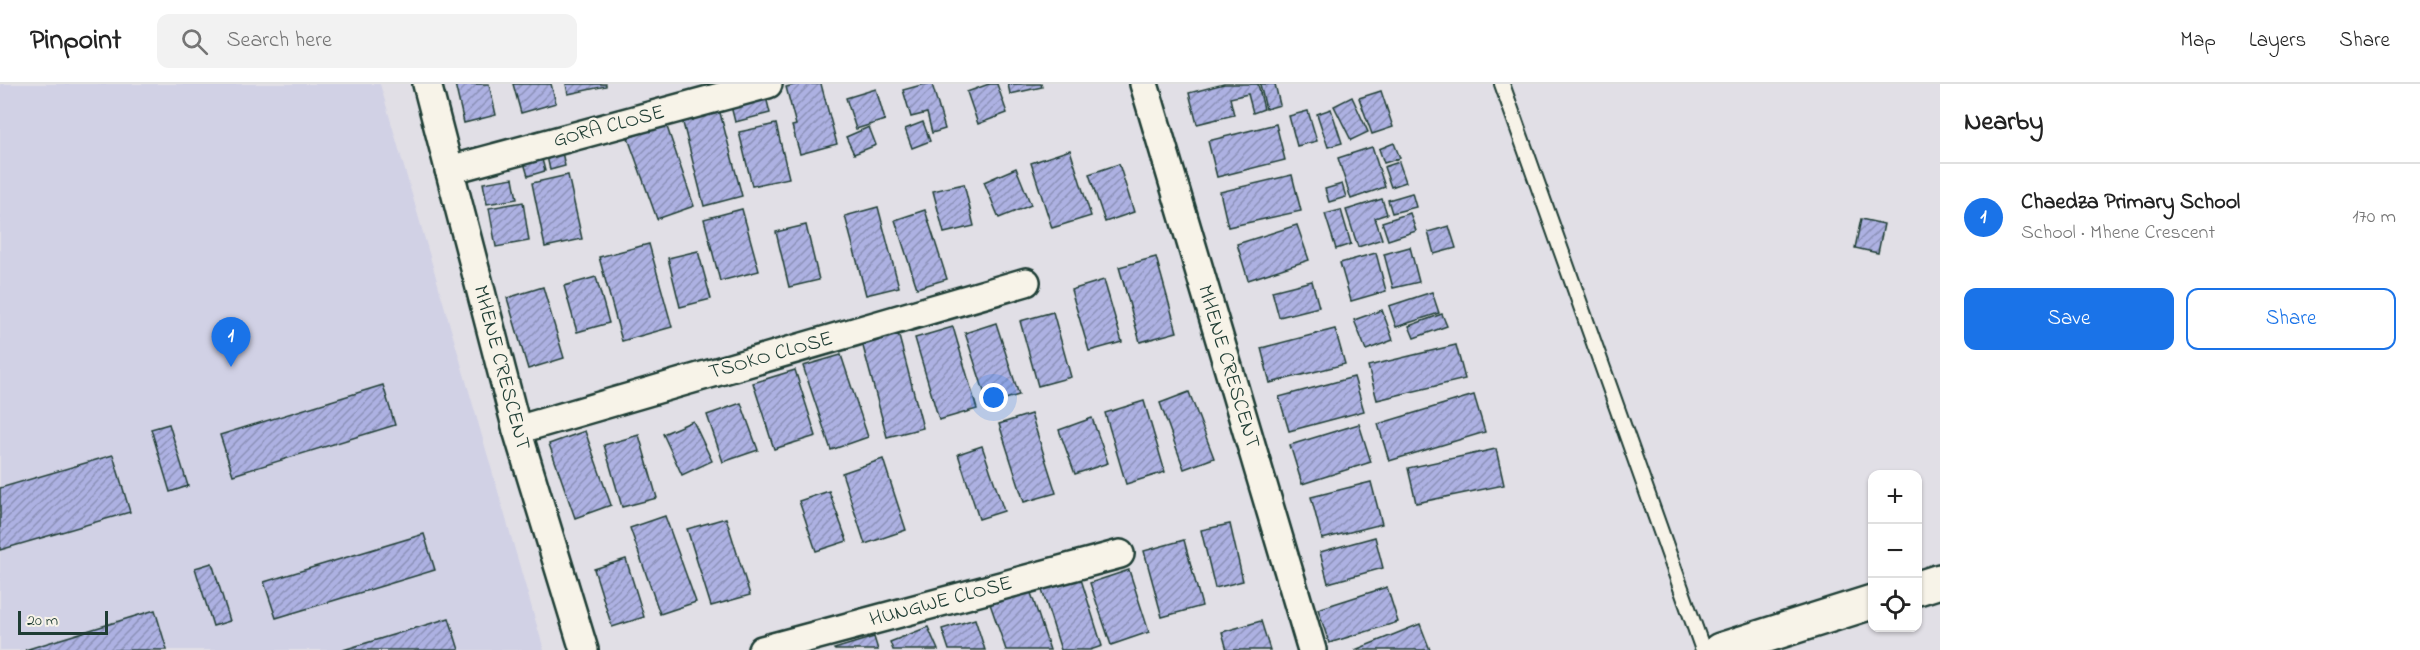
<!DOCTYPE html>
<meta charset="utf-8">
<style>
:root{--surface:#fff;--page:#f2f2f2;--text:#222;--muted:#767676;--line:#e0e0e0;--accent:#1a73e8}
body{margin:0;font-family:"Indie Flower",sans-serif;background:var(--page);color:var(--text)}
.controls{position:absolute;right:18px;bottom:18px;display:grid;overflow:hidden;border-radius:12px;box-shadow:0 2px 4px #0004}
.controls button{width:54px;height:54px;display:grid;place-items:center;padding:0;border:0;border-bottom:2px solid var(--line);background:var(--surface);color:var(--text);font:30px sans-serif}
.scale{position:absolute;left:18px;bottom:15px;width:90px;box-sizing:border-box;padding-left:6px;border:3px solid #1f3d34;border-top:0;font-size:16px;line-height:21px;white-space:nowrap;color:#1f3d34;-webkit-text-stroke:4px #f7f3e8;paint-order:stroke}
.you{position:absolute;left:994px;top:314px;width:21px;height:21px;margin:-15px;border:4px solid #fff;border-radius:50%;background:#1a73e8;box-shadow:0 0 0 9px #1a73e833}
.badge{display:grid;place-items:center;width:39px;height:39px;border-radius:50%;background:var(--accent);color:#fff;font-size:20px;font-weight:700}
.pin{position:absolute;translate:-50% -50px;filter:drop-shadow(0 2px 3px #0008)}
.pin::after{content:'';position:absolute;top:32px;width:21px;height:18px;background:inherit;clip-path:polygon(0 0,100% 0,50% 100%)}
.list{margin:0;padding:0;list-style:none}
h2{display:flex;justify-content:space-between;align-items:center;height:78px;margin:0;padding:0 24px;font-size:26px}
h2 small{font-size:20px;font-weight:400;color:var(--muted)}
.list li{display:grid;grid-template-columns:39px 1fr auto;gap:18px;align-items:center;box-sizing:border-box;height:108px;padding:0 24px;border-top:2px solid var(--line)}
.list b{display:block;font-size:22px;white-space:nowrap}
.list p{margin:0;font-size:20px;white-space:nowrap;color:var(--muted)}
.list em{font-size:20px;font-style:normal;color:var(--muted)}
.actions{display:flex;gap:12px;padding:18px 24px}
.actions a{flex:1;padding:14px 0;border:2px solid var(--accent);border-radius:12px;text-align:center;font-size:21px;color:var(--accent)}
.actions .main{background:var(--accent);color:#fff}
.icon{flex:none;width:33px;height:33px;fill:none;stroke:currentColor;stroke-width:2;stroke-linecap:round;stroke-linejoin:round}
.map{position:relative;flex:none;width:1940px;height:566px;overflow:hidden}
header{display:flex;align-items:center;gap:36px;box-sizing:border-box;height:84px;padding:0 30px;background:var(--surface);border-bottom:2px solid var(--line)}
header strong{font-size:28px}
nav{display:flex;gap:33px;margin-inline-start:auto;font-size:21px}
.search{width:420px;height:54px;background:var(--page);display:flex;align-items:center;gap:15px;box-sizing:border-box;padding:0 21px;border-radius:12px;color:var(--muted);font-size:22px}
main{display:flex}
aside{flex:1;background:var(--surface)}
.map>svg:first-child{display:block}
.built{fill:#d1d1e5}
.building{fill:url(#building-hatch);stroke:#1f3d34;stroke-width:1.5}
.lines{fill:none;stroke-linecap:round;stroke-linejoin:round}
.lane-casing{stroke:#1f3d34;stroke-width:18}
.street-casing{stroke:#1f3d34;stroke-width:32}
.secondary-casing{stroke:#1f3d34;stroke-width:38}
.lane{stroke:#f7f3e8;stroke-width:14}
.street{stroke:#f7f3e8;stroke-width:27}
.secondary{stroke:#f7f3e8;stroke-width:33}
.labels{text-anchor:middle;dominant-baseline:central;stroke-width:4.5;stroke-linejoin:round;paint-order:stroke}
.street-label{font-size:21px;fill:#1f3d34;stroke:#f7f3e8}
</style>
<header>
<strong>Pinpoint</strong>
<div class="search"><svg class="icon" aria-label="search" viewBox="0 0 24 24"><circle cx="10" cy="10" r="6"/><path d="M15 15l6 6"/></svg>Search here</div>
<nav><a>Map</a><a>Layers</a><a>Share</a></nav>
</header>
<main>
<div class="map">
<svg width="1940" height="566" viewBox="0 0 1940 566">
<defs>
<pattern id="building-hatch" width="6" height="6" patternUnits="userSpaceOnUse" patternTransform="scale(1.5)"><rect width="6" height="6" fill="#adb1e2"/><path d="M-1 1l2-2M0 6l6-6M5 7l2-2" fill="none" stroke="#8c91b8"/></pattern>
</defs>
<rect width="100%" height="100%" fill="#e1dfe6"/>
<filter id="ink" filterUnits="userSpaceOnUse"><feTurbulence type="fractalNoise" baseFrequency=".0167" numOctaves="2"/><feDisplacementMap in="SourceGraphic" scale="12" xChannelSelector="R" yChannelSelector="G"/><feConvolveMatrix kernelMatrix="1 2 1 2 8 2 1 2 1" color-interpolation-filters="sRGB"/></filter>
<g filter="url(#ink)">
<path class="built" d="M0 0H380L544 566H0Z"/>
<g class="building">
<path d="M455 0H489L496 31 464 39Z"/>
<path d="M513 0H551L556 19 521 29Z"/>
<path d="M566 0H606V2L568 10Z"/>
<path d="M798 0H821L837 60 800 70 792 42 796 41 786 3Z"/>
<path d="M925 0H932L945 45 932 49 927 29 911 33 903 6Z"/>
<path d="M989 0H997L1007 29 978 40 967 8Z"/>
<path d="M1008 0H1041L1042 3 1010 10Z"/>
<path d="M1224 0H1258L1264 25 1253 29 1248 10 1230 14 1234 31 1197 40 1189 9Z"/>
<path d="M1260 0H1275L1280 21 1266 25Z"/>
<path d="M876 5 885 36 856 45 846 14Z"/>
<path d="M1381 7 1393 43 1372 50 1359 14Z"/>
<path d="M765 9 770 29 735 38 730 18Z"/>
<path d="M1352 13 1368 48 1351 56 1334 22Z"/>
<path d="M719 25 742 112 704 122 682 35Z"/>
<path d="M1331 25 1342 59 1328 63 1317 30Z"/>
<path d="M1308 27 1317 57 1297 62 1289 32Z"/>
<path d="M923 38 930 57 912 64 905 45Z"/>
<path d="M666 40 694 122 657 135 628 54Z"/>
<path d="M776 40 789 94 752 102 739 48Z"/>
<path d="M1276 40 1285 76 1217 93 1208 57Z"/>
<path d="M869 43 876 61 854 70 846 53Z"/>
<path d="M560 59 565 82 550 86 545 63Z"/>
<path d="M1394 59 1400 74 1384 79 1379 65Z"/>
<path d="M1372 63 1385 103 1351 115 1338 74Z"/>
<path d="M1070 66 1091 132 1052 144 1031 79Z"/>
<path d="M540 67 545 87 528 92 522 72Z"/>
<path d="M1399 78 1406 98 1391 103 1384 83Z"/>
<path d="M1119 80 1134 128 1105 138 1089 90Z"/>
<path d="M1016 84 1031 121 999 134 984 98Z"/>
<path d="M568 91 582 155 545 163 532 99Z"/>
<path d="M1292 91 1301 127 1228 143 1220 108Z"/>
<path d="M513 94 517 115 487 120 483 99Z"/>
<path d="M964 100 974 142 944 149 933 107Z"/>
<path d="M1342 100 1346 113 1329 118 1325 105Z"/>
<path d="M1412 109 1416 123 1392 129 1388 116Z"/>
<path d="M1382 115 1387 130 1375 134 1382 155 1358 163 1346 126Z"/>
<path d="M523 118 529 157 496 163 489 124Z"/>
<path d="M878 123 899 203 866 211 845 132Z"/>
<path d="M742 125 759 187 720 197 704 135Z"/>
<path d="M925 126 947 195 917 204 895 136Z"/>
<path d="M1341 126 1351 160 1336 165 1325 130Z"/>
<path d="M1410 129 1416 147 1388 156 1382 138Z"/>
<path d="M1861 135 1884 140 1878 169 1855 164Z"/>
<path d="M806 141 819 196 789 203 776 148Z"/>
<path d="M1297 141 1309 176 1248 196 1237 160Z"/>
<path d="M1449 142 1456 164 1434 170 1428 148Z"/>
<path d="M649 160 672 243 622 257 599 173Z"/>
<path d="M1410 163 1419 198 1393 204 1384 170Z"/>
<path d="M698 167 711 215 680 223 668 174Z"/>
<path d="M1376 169 1386 207 1351 217 1340 179Z"/>
<path d="M1156 173 1177 248 1140 258 1119 183Z"/>
<path d="M596 193 609 239 577 248 564 202Z"/>
<path d="M1104 196 1122 258 1089 267 1071 206Z"/>
<path d="M1312 197 1319 223 1279 233 1272 207Z"/>
<path d="M543 203 564 274 528 285 507 214Z"/>
<path d="M1432 208 1439 229 1396 243 1389 222Z"/>
<path d="M1382 226 1393 256 1366 266 1354 236Z"/>
<path d="M1053 228 1071 293 1038 302 1020 237Z"/>
<path d="M1442 230 1447 242 1414 254 1409 242Z"/>
<path d="M996 239 1019 311 988 320 965 249Z"/>
<path d="M896 241 923 344 887 353 860 251Z"/>
<path d="M953 243 977 325 939 336 915 254Z"/>
<path d="M1335 245 1345 280 1270 299 1261 264Z"/>
<path d="M1456 261 1465 295 1377 316 1368 282Z"/>
<path d="M841 271 868 353 831 366 803 282Z"/>
<path d="M795 286 816 352 774 365 753 299Z"/>
<path d="M1354 293 1364 327 1289 347 1279 313Z"/>
<path d="M383 301 395 341 233 391 220 351Z"/>
<path d="M1189 308 1214 374 1184 385 1160 319Z"/>
<path d="M1474 311 1485 348 1389 377 1378 340Z"/>
<path d="M1144 317 1165 388 1126 400 1105 329Z"/>
<path d="M741 319 758 366 723 378 707 331Z"/>
<path d="M1031 330 1056 409 1024 418 999 340Z"/>
<path d="M1092 334 1108 379 1075 390 1059 346Z"/>
<path d="M693 337 712 377 682 391 663 350Z"/>
<path d="M169 340 188 402 170 408 151 345Z"/>
<path d="M1359 340 1371 378 1302 400 1290 361Z"/>
<path d="M585 347 611 421 575 434 549 360Z"/>
<path d="M639 351 657 414 622 423 604 361Z"/>
<path d="M982 362 1004 427 979 435 958 370Z"/>
<path d="M1496 365 1504 401 1416 419 1408 384Z"/>
<path d="M113 371 130 428 0 466V404Z"/>
<path d="M883 375 906 446 865 460 842 389Z"/>
<path d="M1371 398 1382 440 1322 455 1311 413Z"/>
<path d="M829 407 847 457 816 467 799 417Z"/>
<path d="M665 432 696 518 660 530 630 444Z"/>
<path d="M726 434 750 511 711 522 687 445Z"/>
<path d="M1230 440 1243 497 1215 504 1201 446Z"/>
<path d="M424 450 435 486 276 534 264 498Z"/>
<path d="M1375 453 1383 484 1328 499 1320 468Z"/>
<path d="M1184 456 1202 522 1162 533 1144 467Z"/>
<path d="M626 475 644 533 612 543 594 485Z"/>
<path d="M212 479 230 537 213 542 195 484Z"/>
<path d="M1129 486 1149 548 1111 561 1090 499Z"/>
<path d="M1080 492 1102 562 1090 566H1061L1041 503Z"/>
<path d="M1028 500 1050 566H1006L988 514Z"/>
<path d="M1387 503 1398 538 1329 559 1318 525Z"/>
<path d="M155 526 167 566H25Z"/>
<path d="M449 534 459 566H343Z"/>
<path d="M975 535 985 566H949L942 545Z"/>
<path d="M1261 537 1270 566H1227L1222 548Z"/>
<path d="M1420 540 1430 566H1355Z"/>
<path d="M928 543 938 566H893L890 558Z"/>
<path d="M874 553 878 566H835L834 565Z"/>
</g>
<g class="lines">
<g class="lane-casing">
<path id="lane" d="M1502 0 1703 566"/>
</g>
<g class="street-casing">
<g id="street">
<path d="M427 0 517 346 584 566"/>
<path d="M1144 0 1312 566"/>
<path d="M449 86 768 0"/>
<path d="M517 346 1026 198"/>
<path d="M762 566 1120 470"/>
</g>
</g>
<g class="secondary-casing">
<g id="secondary">
<path d="M1918 504 1940 497"/>
<path d="M1720 566 1872 518"/>
</g>
</g>
<use href="#lane" class="lane"/>
<use href="#street" class="street"/>
<use href="#secondary" class="secondary"/>
</g>
</g>
<g class="labels">
<g class="street-label">
<text transform="translate(609 43) rotate(-15)">GORA CLOSE</text>
<text transform="translate(771 272) rotate(-16)">TSOKO CLOSE</text>
<text transform="translate(1228 283) rotate(73)">MHENE CRESCENT</text>
<text transform="translate(501 284) rotate(75)">MHENE CRESCENT</text>
<text transform="translate(941 518) rotate(-15)">HUNGWE CLOSE</text>
</g>
</g>
</svg>
<div class="controls">
<button>+</button>
<button>−</button>
<button><svg class="icon" aria-label="locate" viewBox="0 0 24 24"><circle cx="12" cy="12" r="6"/><path d="M12 2v4M12 18v4M2 12h4M18 12h4"/></svg></button>
</div>
<div class="scale">20 m</div>
<div class="you"></div>
<div class="pin badge" style="left:231px;top:283px">1</div>
</div>
<aside>
<h2>Nearby<small></small></h2>
<ul class="list">
<li><span class="badge">1</span><div><b>Chaedza Primary School</b><p>School · Mhene Crescent</p></div><em>170 m</em></li>
</ul>
<div class="actions"><a class="main">Save</a><a>Share</a></div>
</aside>
</main>
